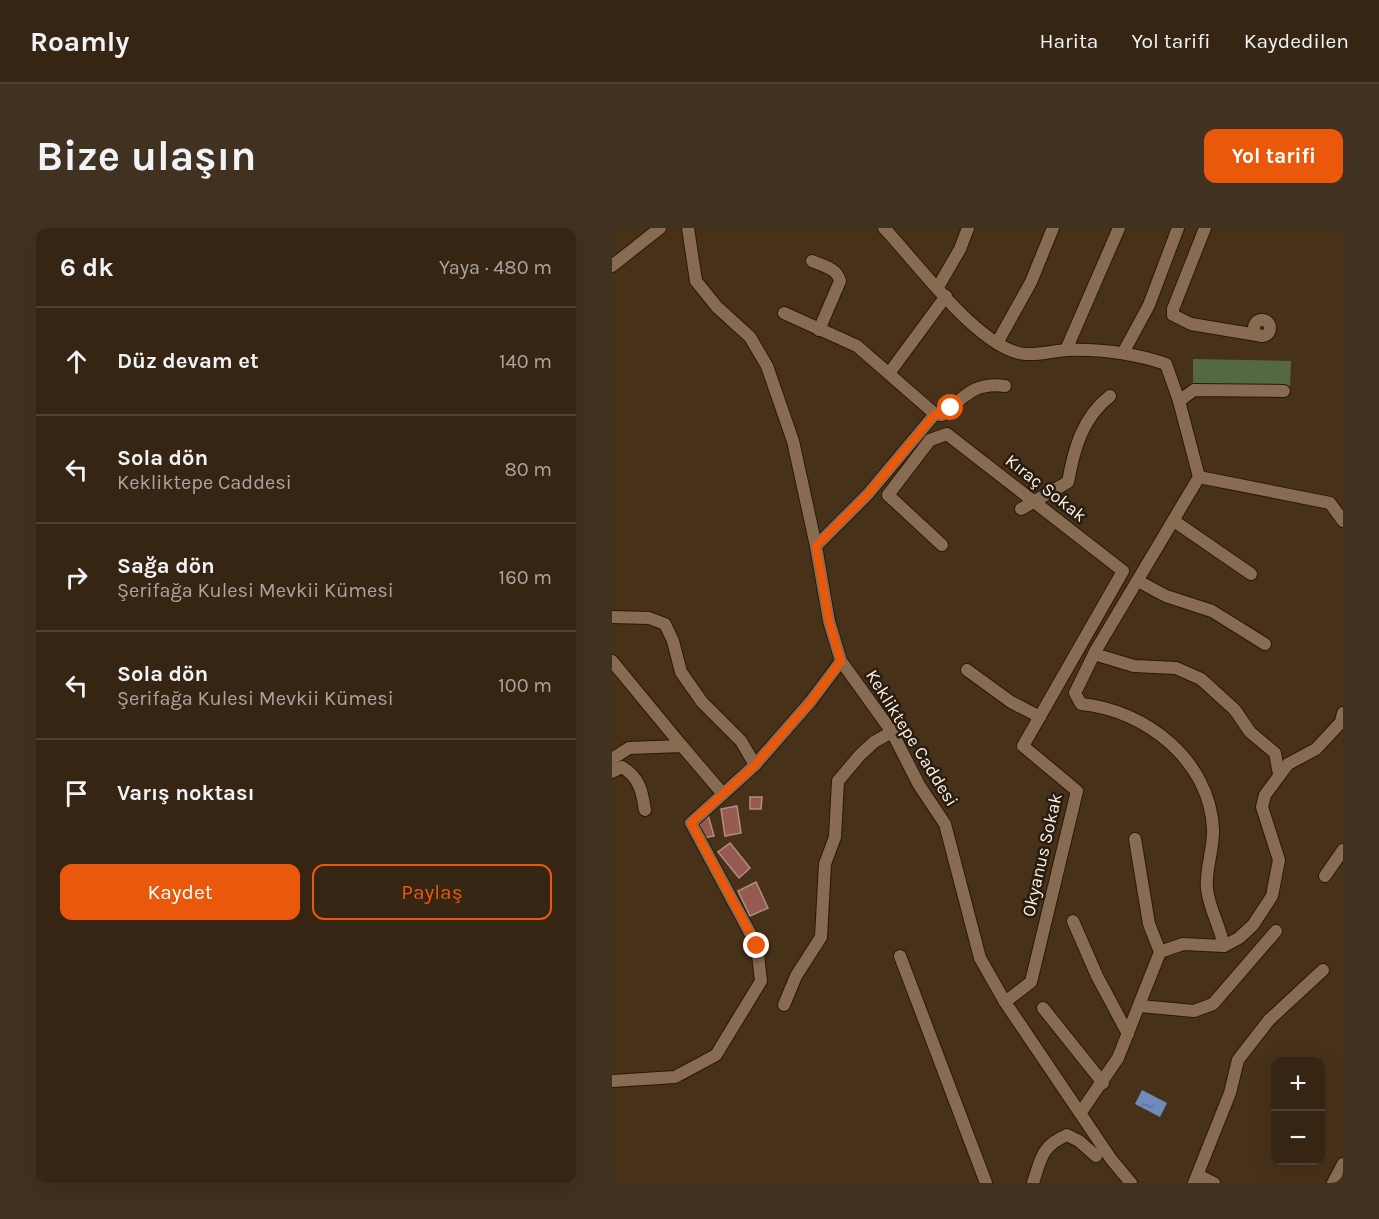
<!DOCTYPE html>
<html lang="tr">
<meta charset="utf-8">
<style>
:root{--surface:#362513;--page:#413121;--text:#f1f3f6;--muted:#aaa5a0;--line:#504233;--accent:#ea580c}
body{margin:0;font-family:Karla,sans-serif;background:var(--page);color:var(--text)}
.controls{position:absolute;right:18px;bottom:18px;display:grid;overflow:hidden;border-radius:12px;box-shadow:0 6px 24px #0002}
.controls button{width:54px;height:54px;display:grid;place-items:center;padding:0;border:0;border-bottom:2px solid var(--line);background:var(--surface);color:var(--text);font:30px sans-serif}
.stop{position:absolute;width:18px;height:18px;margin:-14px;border:4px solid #ea580c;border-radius:50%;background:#fff}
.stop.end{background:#ea580c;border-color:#fff;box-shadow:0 2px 6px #0008}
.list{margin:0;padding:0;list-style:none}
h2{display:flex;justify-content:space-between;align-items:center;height:78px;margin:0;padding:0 24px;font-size:26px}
h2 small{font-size:20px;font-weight:400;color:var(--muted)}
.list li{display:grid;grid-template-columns:39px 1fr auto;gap:18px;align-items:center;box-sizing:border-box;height:108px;padding:0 24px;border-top:2px solid var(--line)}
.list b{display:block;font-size:22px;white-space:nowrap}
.list p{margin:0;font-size:20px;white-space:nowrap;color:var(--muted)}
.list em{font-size:20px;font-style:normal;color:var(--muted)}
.actions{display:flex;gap:12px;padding:18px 24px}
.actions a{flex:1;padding:14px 0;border:2px solid var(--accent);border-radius:12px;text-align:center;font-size:21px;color:var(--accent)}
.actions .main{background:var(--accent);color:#fff}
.icon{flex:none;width:33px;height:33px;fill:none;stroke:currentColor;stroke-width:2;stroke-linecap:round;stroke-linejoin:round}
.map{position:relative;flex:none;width:731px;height:955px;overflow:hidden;border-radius:12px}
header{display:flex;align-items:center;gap:36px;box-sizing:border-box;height:84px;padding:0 30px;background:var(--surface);border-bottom:2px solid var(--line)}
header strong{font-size:28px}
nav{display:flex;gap:33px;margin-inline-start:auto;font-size:21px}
.intro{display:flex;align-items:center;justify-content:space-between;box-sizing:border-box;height:144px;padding:0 36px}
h1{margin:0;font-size:42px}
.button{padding:15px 27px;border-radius:12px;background:var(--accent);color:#fff;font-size:21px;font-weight:700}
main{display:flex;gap:36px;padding:0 36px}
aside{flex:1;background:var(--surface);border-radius:12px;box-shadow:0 6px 24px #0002}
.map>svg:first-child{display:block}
.park{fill:#546841}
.water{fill:url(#water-ripples)}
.building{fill:#965b50;stroke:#b38c84;stroke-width:1.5}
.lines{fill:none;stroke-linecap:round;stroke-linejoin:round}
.minor-casing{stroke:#2e1802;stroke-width:14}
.minor{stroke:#876c53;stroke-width:12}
.route{stroke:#ea580c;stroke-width:8}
.labels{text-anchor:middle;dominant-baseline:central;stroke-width:5;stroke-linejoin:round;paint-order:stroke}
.street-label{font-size:18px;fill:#feefe1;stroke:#261c11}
</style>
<header>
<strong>Roamly</strong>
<nav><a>Harita</a><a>Yol tarifi</a><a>Kaydedilen</a></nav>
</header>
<div class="intro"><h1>Bize ulaşın</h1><a class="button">Yol tarifi</a></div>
<main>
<aside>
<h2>6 dk<small>Yaya · 480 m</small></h2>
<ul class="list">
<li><svg class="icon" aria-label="ahead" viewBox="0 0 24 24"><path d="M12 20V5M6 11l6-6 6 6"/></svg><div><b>Düz devam et</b></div><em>140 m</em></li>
<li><svg class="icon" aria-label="left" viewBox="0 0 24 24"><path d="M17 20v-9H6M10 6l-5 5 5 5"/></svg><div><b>Sola dön</b><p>Kekliktepe Caddesi</p></div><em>80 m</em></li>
<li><svg class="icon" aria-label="right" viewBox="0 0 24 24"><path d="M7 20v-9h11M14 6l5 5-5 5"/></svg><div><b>Sağa dön</b><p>Şerifağa Kulesi Mevkii Kümesi</p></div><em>160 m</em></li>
<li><svg class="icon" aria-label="left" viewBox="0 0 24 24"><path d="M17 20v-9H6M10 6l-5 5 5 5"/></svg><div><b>Sola dön</b><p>Şerifağa Kulesi Mevkii Kümesi</p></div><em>100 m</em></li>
<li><svg class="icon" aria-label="arrive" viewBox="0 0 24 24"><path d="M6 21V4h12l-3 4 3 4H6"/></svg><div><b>Varış noktası</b></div></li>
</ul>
<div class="actions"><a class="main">Kaydet</a><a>Paylaş</a></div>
</aside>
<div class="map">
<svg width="731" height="955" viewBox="0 0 731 955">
<defs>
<pattern id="water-ripples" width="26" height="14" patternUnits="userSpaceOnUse" patternTransform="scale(1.5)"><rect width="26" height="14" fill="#6f8bbb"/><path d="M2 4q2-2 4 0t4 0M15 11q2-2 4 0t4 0" fill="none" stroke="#637491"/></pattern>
</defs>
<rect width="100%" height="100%" fill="#483119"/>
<path class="park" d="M581 131 679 133 678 158 581 156Z"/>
<path class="water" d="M530 862 555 875 548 889 523 876Z"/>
<g class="building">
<path d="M138 569H150L149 581H138Z"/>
<path d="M125 578 129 605 113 608 109 581Z"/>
<path d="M96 587 102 608 92 610 86 590Z"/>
<path d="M118 615 138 640 127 650 106 624Z"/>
<path d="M144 654 156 680 138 688 126 663Z"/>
</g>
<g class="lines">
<g class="minor-casing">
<g id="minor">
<path d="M76 0 84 53 105 79 138 109 155 138 181 213 204 318 217 393 229 433 280 504 307 557 333 596 368 730 393 774 499 931 519 955"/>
<path d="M272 0C303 32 369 124 414 126 427 127 441 123 455 122 490 121 521 125 554 136L567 173"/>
<path d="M593 0 561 81V87L579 96 645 107"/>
<path d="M200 33C211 38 225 40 228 53L207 102"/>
<path d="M0 38 48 0"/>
<path d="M326 59 348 21 356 0"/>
<path d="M172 85 245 118 323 186 256 266 204 318"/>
<circle cx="650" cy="100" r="8"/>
<path d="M385 115 419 54 441 0"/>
<path d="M454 122 507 0"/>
<path d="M511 125 537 77 566 0"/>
<path d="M278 144 334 68"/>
<path d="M323 186 330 187C353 168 362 154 393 158"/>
<path d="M587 249 484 422 463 465 469 476C534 482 598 533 601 601 602 621 593 641 595 661 597 680 608 698 612 718"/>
<path d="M587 249 567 173 582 162 672 163"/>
<path d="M587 249 718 275 731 293"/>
<path d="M409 281 456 254C462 221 470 190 498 168"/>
<path d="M562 293 639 346"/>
<path d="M330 317 276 267 318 212 335 206 511 343 411 518 465 563 419 754 393 774"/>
<path d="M526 353 554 368 600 383 653 416"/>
<path d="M0 389 37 390 53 396 61 413 69 444 90 474 129 513 143 537"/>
<path d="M482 426 522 438 564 440 589 451 623 482 638 504 663 525 667 546"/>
<path d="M0 433 70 518"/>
<path d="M355 442 399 474 428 489"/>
<path d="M0 531 17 520 70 518 111 566"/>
<path d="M0 544 10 539C28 550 30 563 33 582"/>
<path d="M713 648 731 622"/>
<path d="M461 693 485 748 516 806"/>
<path d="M548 724 571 716 612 718 627 710 641 697 660 668 667 632 650 579 653 567 676 536 704 521 729 494 731 485"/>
<path d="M288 728 374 955"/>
<path d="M172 777 184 748 209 709 213 636 223 609 226 553 248 527 262 514 280 504"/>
<path d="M528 778 582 783 601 776 664 703"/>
<path d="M431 780 491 855"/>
<path d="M0 853 63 849 104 827 149 753 145 718 79 595 143 537 199 473 229 433"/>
<path d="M469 884 506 830 548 724 537 696 523 611"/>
<path d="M586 947 602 955"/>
<path d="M421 955C429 931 429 918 455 907L467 913 484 928"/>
<path d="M582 955 618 865 626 832 657 792 711 742"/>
<path d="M721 955 731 936"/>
</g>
</g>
<use href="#minor" class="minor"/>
</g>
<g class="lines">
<path class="route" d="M145 718 79 595 143 537 199 473 229 433 217 393 204 318 256 266 323 186 330 187 339 180"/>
</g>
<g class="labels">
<g class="street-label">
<text transform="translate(434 260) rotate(38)">Kıraç Sokak</text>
<text transform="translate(300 510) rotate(58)">Kekliktepe Caddesi</text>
<text transform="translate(430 627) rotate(-77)">Okyanus Sokak</text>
</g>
</g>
</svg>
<div class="controls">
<button>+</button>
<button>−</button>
</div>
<div class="stop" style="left:339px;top:180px"></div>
<div class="stop end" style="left:145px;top:718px"></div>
</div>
</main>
